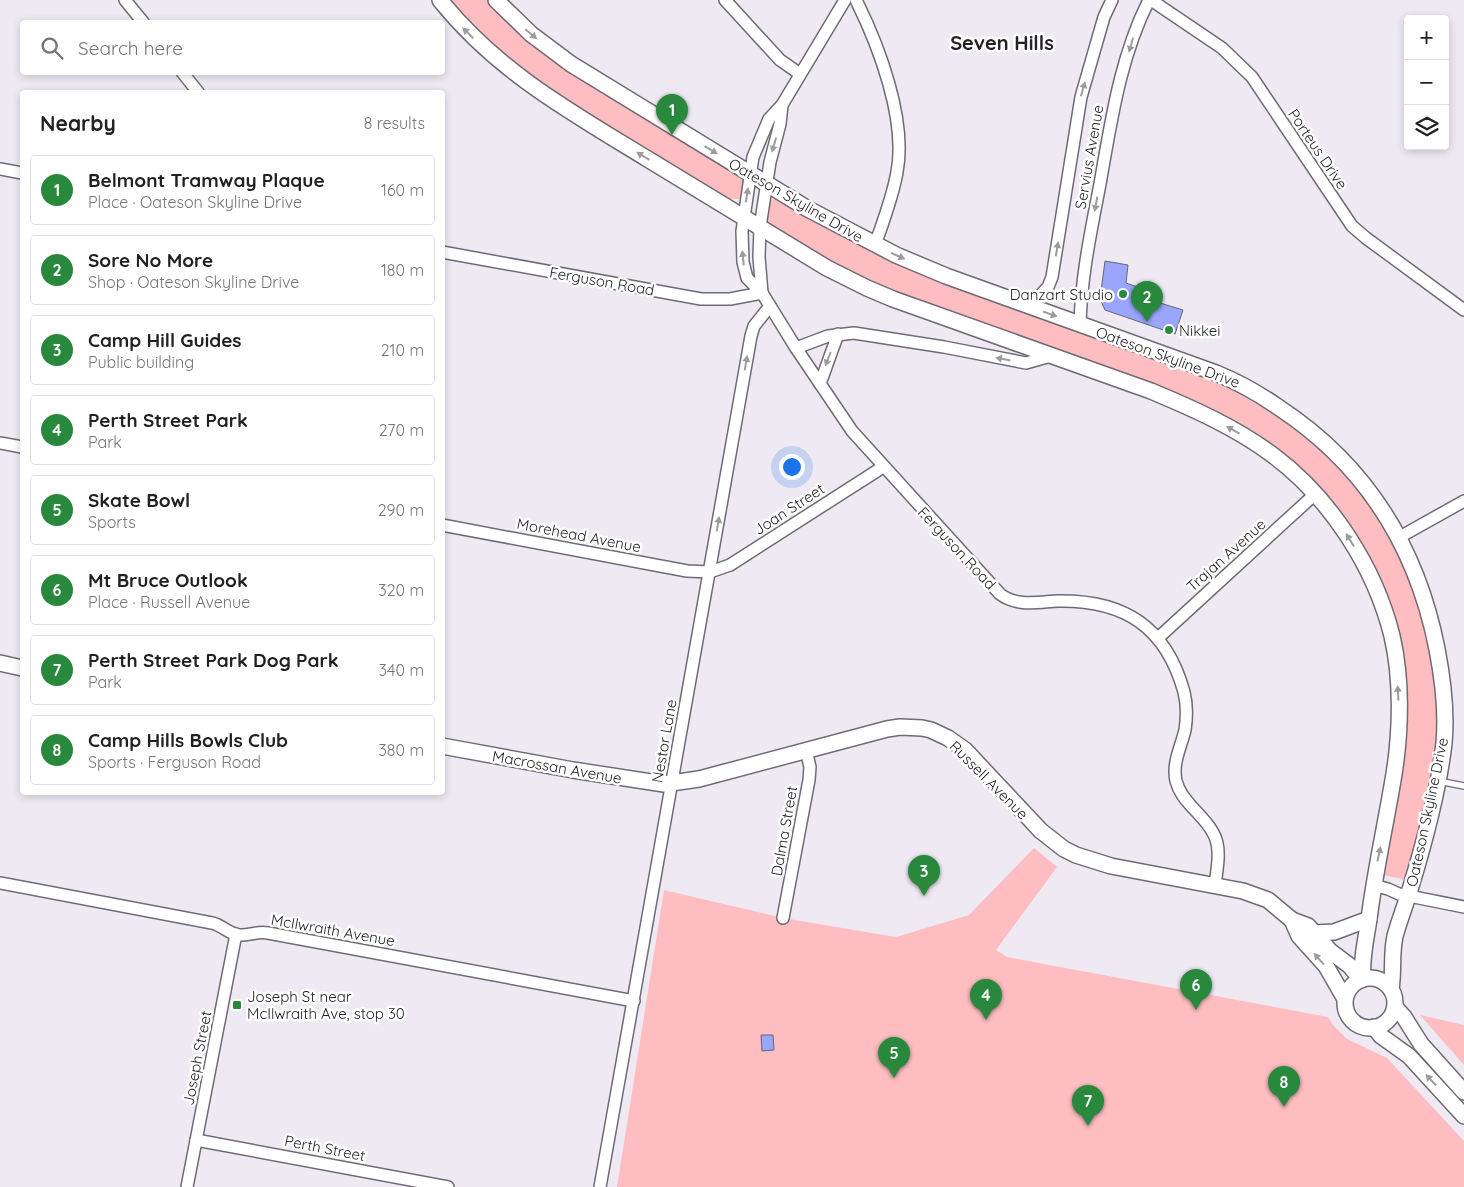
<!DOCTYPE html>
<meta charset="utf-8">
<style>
:root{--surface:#fff;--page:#f6f6f6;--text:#202124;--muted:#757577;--line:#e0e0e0;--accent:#28893d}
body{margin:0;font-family:Quicksand,sans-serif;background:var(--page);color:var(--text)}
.controls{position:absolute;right:15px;top:15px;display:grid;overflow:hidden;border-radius:5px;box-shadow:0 2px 8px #0003}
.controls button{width:45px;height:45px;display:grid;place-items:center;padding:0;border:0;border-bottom:1px solid var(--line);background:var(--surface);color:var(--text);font:25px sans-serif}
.you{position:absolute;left:791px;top:466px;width:18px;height:18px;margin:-12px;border:4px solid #fff;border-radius:50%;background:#1a73e8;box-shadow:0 0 0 8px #1a73e833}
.badge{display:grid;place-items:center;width:32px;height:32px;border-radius:50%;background:var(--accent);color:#fff;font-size:16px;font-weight:700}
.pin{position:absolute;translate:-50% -41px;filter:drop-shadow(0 1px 2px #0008)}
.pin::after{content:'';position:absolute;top:26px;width:18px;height:15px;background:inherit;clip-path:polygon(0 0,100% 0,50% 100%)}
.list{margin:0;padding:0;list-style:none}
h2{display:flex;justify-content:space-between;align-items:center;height:65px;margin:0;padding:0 20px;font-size:21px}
h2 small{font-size:16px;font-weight:400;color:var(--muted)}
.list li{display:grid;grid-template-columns:32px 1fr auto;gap:15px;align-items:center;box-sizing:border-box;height:70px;margin:0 10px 10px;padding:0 10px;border:1px solid var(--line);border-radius:5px}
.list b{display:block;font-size:19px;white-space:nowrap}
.list p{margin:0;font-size:16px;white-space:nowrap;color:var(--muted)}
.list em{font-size:16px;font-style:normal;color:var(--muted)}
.icon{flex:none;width:28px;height:28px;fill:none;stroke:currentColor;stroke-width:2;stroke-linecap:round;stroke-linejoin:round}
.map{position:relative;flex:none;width:1464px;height:1187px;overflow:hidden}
.search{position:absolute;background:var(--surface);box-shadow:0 2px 8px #0003;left:20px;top:20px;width:425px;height:55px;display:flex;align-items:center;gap:12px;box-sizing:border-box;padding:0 18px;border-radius:5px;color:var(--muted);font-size:19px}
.panel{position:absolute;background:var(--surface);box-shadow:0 2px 8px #0003;left:20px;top:90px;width:425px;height:705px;border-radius:5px}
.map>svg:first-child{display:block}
.green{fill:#fdbdc1}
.building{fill:#9aa5fe;stroke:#656770}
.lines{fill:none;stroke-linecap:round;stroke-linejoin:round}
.lane-casing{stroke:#6f6b73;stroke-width:8}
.street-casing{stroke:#6f6b73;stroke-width:14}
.secondary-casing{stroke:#6f6b73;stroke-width:18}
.lane{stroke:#fff;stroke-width:5.5}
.street{stroke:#fff;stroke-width:11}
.secondary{stroke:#fff;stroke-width:15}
.oneway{fill:#9c9c9d}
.poi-dot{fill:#28893d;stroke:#fff;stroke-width:2}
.labels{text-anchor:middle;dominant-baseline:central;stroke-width:5;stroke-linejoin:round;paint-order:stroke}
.street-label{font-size:15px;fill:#242226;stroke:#fff}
.poi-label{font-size:15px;fill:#242226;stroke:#fff;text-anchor:start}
.district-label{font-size:20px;font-weight:bold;fill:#242226;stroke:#fff}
</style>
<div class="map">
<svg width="1464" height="1187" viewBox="0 0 1464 1187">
<rect width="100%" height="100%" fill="#efe9f3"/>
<g class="green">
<path d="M445 0H491L744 175 740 199H725L513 68Z"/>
<path d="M775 199 784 201 854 238 1230 383 1304 429 1369 497 1412 581 1436 666 1439 742 1415 860 1407 880 1383 875 1406 732 1371 568 1262 442 864 282 767 224 771 200Z"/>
<path d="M1034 848 1057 867 996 950 1007 957 1328 1017 1333 1025 1347 1039 1387 1058 1464 1141V1187H617L664 890 783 918 896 937 969 915Z"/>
<path d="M1420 1015 1464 1025V1065Z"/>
</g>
<g class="building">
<path d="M1105 261 1128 265 1126 283 1146 290 1144 298 1183 310 1175 334 1105 310 1100 299Z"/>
<path d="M761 1035H773L774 1050 762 1051Z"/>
</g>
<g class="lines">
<g class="lane-casing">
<path id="lane" d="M1439 781 1464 786"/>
</g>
<g class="street-casing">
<g id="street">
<path d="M125 0 143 22"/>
<path d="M725 0 780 60 800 74"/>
<path d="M845 0 782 105 769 119 753 157 742 231 743 262 747 278 762 293 796 348 852 431 1000 594C1017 607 1038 602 1058 601 1125 600 1166 627 1184 692 1187 704 1187 717 1185 730 1181 747 1172 763 1176 781 1179 792 1185 799 1192 807 1221 837 1221 843 1215 885"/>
<path d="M856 0C879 46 907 120 897 172 893 196 883 222 875 245"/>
<path d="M1151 0 1222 48 1252 77 1352 226 1366 238 1464 310"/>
<path d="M182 72 198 92"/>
<path d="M0 169 22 173"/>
<path d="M442 252 701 299H730L762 293"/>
<path d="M762 293 759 257 760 227 770 162 780 124 782 105"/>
<path d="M1030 307 1048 287 1052 277 1081 97 1104 17 1112 0"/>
<path d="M1080 325C1081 277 1091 231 1100 184 1111 122 1120 57 1149 0"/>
<path d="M796 348 828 336 854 333 944 347 1026 363 1051 356"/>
<path d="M820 384 838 334"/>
<path d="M0 443 22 447"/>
<path d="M442 525 687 571 710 572 730 565 883 467"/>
<path d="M1398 538 1464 501"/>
<path d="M1158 638 1314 495"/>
<path d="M0 883 212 923C222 925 229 934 239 935 248 936 257 931 268 933L634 1001"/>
<path d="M1373 885 1388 889 1399 894 1464 907"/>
<path d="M783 918 809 780 810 767 806 750"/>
<path d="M196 1140 448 1187"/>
<path d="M187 1187 236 934"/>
<path d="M600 1187 751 336 754 326 770 306"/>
</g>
</g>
<g class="secondary-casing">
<g id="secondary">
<path d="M440 0C497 71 569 111 646 158 706 195 767 231 827 268L867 288 893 299 1151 391C1194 409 1237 428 1274 456 1330 498 1375 567 1392 636 1402 679 1401 730 1394 774 1386 823 1375 871 1369 919 1366 940 1361 958 1363 979"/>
<path d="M496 0 531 34 571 64 808 209 896 255 946 276 1216 373C1238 382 1258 393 1278 407 1365 464 1417 547 1437 649 1443 680 1447 711 1444 743 1439 787 1425 840 1412 883 1407 901 1400 918 1395 936 1391 954 1394 971 1391 989"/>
<path d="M0 663 22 668"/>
<path d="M442 746 573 770 664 784 699 779 887 729 900 727 922 728 931 730 948 738 965 750 1041 831 1064 849 1076 855 1111 866 1243 891 1268 900 1292 920 1308 926 1330 951 1350 966 1361 980"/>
<path d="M1292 920 1299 936 1326 966 1345 999"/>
<path d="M1314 933 1334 932 1369 919"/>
<circle cx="1370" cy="1003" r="25"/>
<path d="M1395 1007 1404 1017 1421 1044 1464 1092"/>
<path d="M1374 1027 1381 1036 1409 1056 1464 1116"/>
</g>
</g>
<use href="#lane" class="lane"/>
<use href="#street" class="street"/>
<use href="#secondary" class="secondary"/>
</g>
<defs><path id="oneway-solid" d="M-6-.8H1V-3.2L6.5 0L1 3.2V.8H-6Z" transform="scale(1.25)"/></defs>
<g class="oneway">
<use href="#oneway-solid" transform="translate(468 33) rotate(-135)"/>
<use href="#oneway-solid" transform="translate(531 34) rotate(40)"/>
<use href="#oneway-solid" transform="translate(1131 45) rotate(106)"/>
<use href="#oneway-solid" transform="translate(1083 89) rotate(-74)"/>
<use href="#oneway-solid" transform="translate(774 145) rotate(106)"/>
<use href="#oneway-solid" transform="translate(711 150) rotate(31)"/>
<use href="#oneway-solid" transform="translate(643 156) rotate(-149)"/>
<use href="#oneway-solid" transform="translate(747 195) rotate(-81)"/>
<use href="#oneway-solid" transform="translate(1096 204) rotate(100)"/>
<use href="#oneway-solid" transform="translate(1057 249) rotate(-81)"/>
<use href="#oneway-solid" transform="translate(898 256) rotate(24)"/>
<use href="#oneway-solid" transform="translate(743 258) rotate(-96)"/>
<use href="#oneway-solid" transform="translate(1050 314) rotate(19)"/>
<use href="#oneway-solid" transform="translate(828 359) rotate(111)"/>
<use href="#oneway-solid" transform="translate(1003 359) rotate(-169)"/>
<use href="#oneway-solid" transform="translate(746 363) rotate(-80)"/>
<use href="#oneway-solid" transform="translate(1233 430) rotate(-151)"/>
<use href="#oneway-solid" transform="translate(718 524) rotate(-80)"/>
<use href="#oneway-solid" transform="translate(1350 540) rotate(-122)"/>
<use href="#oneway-solid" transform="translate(1398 693) rotate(-93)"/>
<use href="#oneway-solid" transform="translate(1379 854) rotate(-78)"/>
<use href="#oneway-solid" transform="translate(1319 959) rotate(-131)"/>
<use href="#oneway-solid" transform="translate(1431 1080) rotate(-133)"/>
</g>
<g class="poi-dot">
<circle cx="1123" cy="294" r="5"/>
<circle cx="1169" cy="330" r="5"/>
<rect x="232" y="1000" width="10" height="10" rx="2.5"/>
</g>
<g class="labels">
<g class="street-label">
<text transform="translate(1318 149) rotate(56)">Porteus Drive</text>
<text transform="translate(1089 157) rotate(-80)">Servius Avenue</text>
<text transform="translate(796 200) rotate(30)">Oateson Skyline Drive</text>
<text transform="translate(602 281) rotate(10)">Ferguson Road</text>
<text transform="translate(1168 357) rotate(20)">Oateson Skyline Drive</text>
<text transform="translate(789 509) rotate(-33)">Joan Street</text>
<text transform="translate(579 535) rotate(11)">Morehead Avenue</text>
<text transform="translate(957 548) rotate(47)">Ferguson Road</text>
<text transform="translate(1226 555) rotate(-42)">Trajan Avenue</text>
<text transform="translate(664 741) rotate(-80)">Nestor Lane</text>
<text transform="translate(557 767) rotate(10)">Macrossan Avenue</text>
<text transform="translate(989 780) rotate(45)">Russell Avenue</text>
<text transform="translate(1427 812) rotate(-78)">Oateson Skyline Drive</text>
<text transform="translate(784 831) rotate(-80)">Dalma Street</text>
<text transform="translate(333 930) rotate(10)">McIlwraith Avenue</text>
<text transform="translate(197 1058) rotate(-79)">Joseph Street</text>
<text transform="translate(325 1148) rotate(11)">Perth Street</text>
</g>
<g class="poi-label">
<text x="1113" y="294" text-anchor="end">Danzart Studio</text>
<text x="1179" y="330">Nikkei</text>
<text x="247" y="996">Joseph St near<tspan x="247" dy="17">McIlwraith Ave, stop 30</tspan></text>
</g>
<g class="district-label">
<text x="1002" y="42">Seven Hills</text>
</g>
</g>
</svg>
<div class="controls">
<button>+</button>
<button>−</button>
<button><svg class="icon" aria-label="layers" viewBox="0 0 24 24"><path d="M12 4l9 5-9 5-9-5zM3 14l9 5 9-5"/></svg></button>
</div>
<div class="you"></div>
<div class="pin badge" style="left:672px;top:135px">1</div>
<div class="pin badge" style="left:1147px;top:322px">2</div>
<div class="pin badge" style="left:924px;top:896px">3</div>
<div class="pin badge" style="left:986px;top:1020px">4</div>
<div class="pin badge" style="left:894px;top:1078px">5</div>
<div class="pin badge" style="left:1196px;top:1010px">6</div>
<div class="pin badge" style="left:1088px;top:1126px">7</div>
<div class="pin badge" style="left:1284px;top:1107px">8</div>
<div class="search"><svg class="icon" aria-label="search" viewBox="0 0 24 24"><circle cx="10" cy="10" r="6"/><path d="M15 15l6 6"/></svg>Search here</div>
<section class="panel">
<h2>Nearby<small>8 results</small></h2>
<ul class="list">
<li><span class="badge">1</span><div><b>Belmont Tramway Plaque</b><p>Place · Oateson Skyline Drive</p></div><em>160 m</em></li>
<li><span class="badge">2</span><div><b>Sore No More</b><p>Shop · Oateson Skyline Drive</p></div><em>180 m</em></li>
<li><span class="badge">3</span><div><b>Camp Hill Guides</b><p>Public building</p></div><em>210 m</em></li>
<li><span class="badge">4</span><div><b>Perth Street Park</b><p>Park</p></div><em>270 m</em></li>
<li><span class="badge">5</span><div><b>Skate Bowl</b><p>Sports</p></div><em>290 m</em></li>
<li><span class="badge">6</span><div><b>Mt Bruce Outlook</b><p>Place · Russell Avenue</p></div><em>320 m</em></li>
<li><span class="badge">7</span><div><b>Perth Street Park Dog Park</b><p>Park</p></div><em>340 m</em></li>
<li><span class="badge">8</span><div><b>Camp Hills Bowls Club</b><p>Sports · Ferguson Road</p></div><em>380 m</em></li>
</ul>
</section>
</div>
